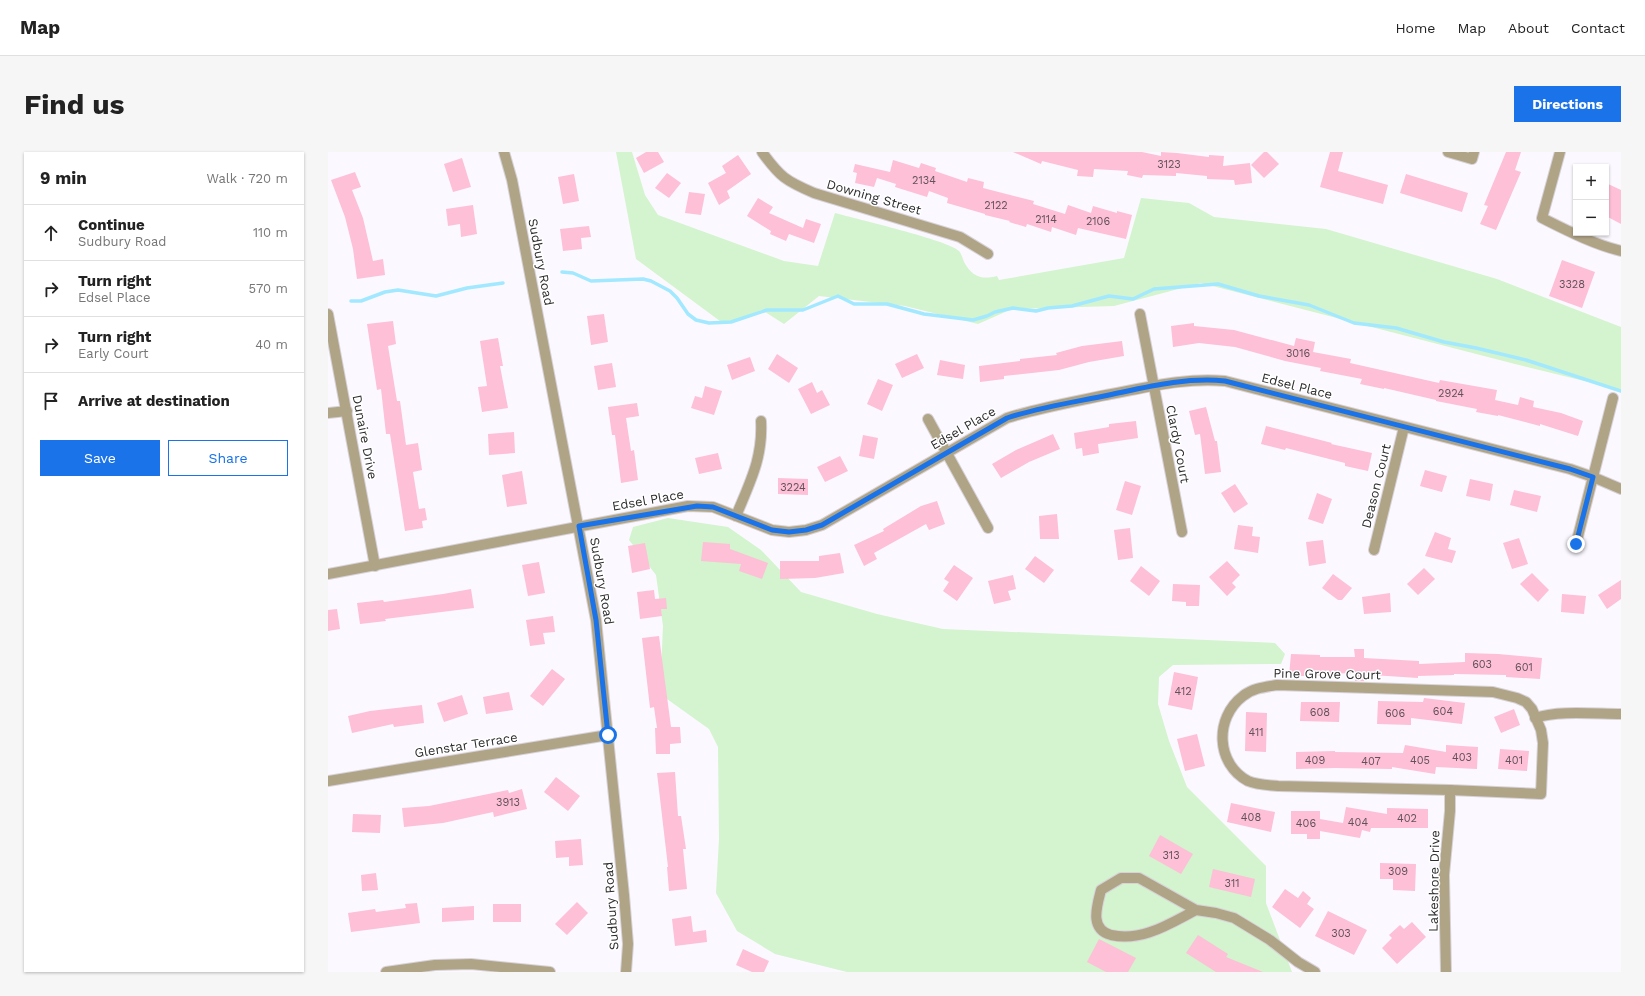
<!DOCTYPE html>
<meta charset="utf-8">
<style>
:root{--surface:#fff;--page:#f6f6f6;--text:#222;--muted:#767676;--line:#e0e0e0;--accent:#1a73e8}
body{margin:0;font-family:"Work Sans",sans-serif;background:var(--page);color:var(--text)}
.controls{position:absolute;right:12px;top:12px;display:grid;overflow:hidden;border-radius:0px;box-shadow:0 1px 3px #0004}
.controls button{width:36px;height:36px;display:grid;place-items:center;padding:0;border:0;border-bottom:1px solid var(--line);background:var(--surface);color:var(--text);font:20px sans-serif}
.stop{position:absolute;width:12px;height:12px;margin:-9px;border:3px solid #1a73e8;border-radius:50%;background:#fff}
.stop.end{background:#1a73e8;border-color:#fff;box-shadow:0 1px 4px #0008}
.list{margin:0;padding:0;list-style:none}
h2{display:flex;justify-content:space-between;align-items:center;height:52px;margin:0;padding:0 16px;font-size:17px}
h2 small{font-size:13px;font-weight:400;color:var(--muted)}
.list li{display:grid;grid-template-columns:26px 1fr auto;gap:12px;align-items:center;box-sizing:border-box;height:56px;padding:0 16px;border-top:1px solid var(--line)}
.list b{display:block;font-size:15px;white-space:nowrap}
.list p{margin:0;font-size:13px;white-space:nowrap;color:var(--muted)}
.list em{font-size:13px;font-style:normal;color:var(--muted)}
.actions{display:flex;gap:8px;padding:12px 16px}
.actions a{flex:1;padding:9px 0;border:1px solid var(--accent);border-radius:0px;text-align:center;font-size:14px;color:var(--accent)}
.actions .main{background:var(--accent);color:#fff}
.icon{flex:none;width:22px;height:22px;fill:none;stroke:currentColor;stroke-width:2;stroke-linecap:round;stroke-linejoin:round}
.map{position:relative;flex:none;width:1293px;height:820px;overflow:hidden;border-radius:0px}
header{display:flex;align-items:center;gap:24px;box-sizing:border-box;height:56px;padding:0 20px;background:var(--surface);border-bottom:1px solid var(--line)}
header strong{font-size:19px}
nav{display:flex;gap:22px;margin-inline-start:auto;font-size:14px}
.intro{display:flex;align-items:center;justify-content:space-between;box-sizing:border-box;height:96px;padding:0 24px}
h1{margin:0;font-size:28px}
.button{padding:10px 18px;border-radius:0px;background:var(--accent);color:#fff;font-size:14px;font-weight:700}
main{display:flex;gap:24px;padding:0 24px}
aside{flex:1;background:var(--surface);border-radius:0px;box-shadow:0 1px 3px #0004}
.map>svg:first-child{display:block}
.green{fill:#d3f4ce}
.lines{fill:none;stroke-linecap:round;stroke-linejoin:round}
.stream{stroke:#a2e8fe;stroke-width:3.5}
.building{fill:#fdc0d6}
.street-casing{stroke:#d7d3d9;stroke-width:12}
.street{stroke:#b0a487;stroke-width:10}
.route{stroke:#1a73e8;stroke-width:5}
.labels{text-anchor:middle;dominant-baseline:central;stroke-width:3;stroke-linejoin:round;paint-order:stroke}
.number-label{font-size:11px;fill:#625158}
.street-label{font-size:13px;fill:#2e2c2e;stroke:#fff}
</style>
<header>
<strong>Map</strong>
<nav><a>Home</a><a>Map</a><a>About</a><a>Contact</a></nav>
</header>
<div class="intro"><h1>Find us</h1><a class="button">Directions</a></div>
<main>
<aside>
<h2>9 min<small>Walk · 720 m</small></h2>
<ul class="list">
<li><svg class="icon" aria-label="ahead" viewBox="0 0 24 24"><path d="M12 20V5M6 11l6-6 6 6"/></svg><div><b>Continue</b><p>Sudbury Road</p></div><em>110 m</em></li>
<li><svg class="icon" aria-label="right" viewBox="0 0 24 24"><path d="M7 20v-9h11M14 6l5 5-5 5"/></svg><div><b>Turn right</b><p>Edsel Place</p></div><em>570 m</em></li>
<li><svg class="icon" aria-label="right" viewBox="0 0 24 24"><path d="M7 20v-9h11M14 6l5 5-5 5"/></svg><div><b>Turn right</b><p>Early Court</p></div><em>40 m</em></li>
<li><svg class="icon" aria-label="arrive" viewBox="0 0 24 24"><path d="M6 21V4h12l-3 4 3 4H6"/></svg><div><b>Arrive at destination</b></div></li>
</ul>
<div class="actions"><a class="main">Save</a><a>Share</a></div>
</aside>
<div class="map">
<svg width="1293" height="820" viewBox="0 0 1293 820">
<rect width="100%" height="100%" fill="#fcf8ff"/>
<g class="green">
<path d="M288 0H304L317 43 330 63 456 109 490 114 507 61C528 67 620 88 631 99 633 101 635 107 636 110 644 125 654 128 669 124L671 128 796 106 813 46 861 51 886 65 998 77 1169 127 1293 175V238L1187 212 873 131 786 154 684 157 650 172 577 154 491 144 456 172 434 158 396 172 308 107Z"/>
<path d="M340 366 400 375 433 398 473 440 549 462 615 477 947 491 957 502 953 512 845 513 831 525 830 552 841 589 859 635 938 714V751L964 820H519L447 802 409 779 388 741 391 687 390 595 381 577 332 542 335 474 328 423 301 388 305 375Z"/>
</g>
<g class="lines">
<g class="stream">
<path d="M234 120 245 121 263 129 315 127 323 129 342 139 349 146 360 162 368 168 381 171 403 170 439 158H475L510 144 526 152H559L596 162 645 168 659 164 667 160 685 156 708 159 720 156 744 154 781 144 805 147 826 137 890 132 931 144 981 153 1026 171 1068 176 1116 190 1148 196 1198 208 1293 239"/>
<path d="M23 149H33L57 140 70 138 108 144 139 136 175 131"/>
</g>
</g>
<g class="building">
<path d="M318 0H330L336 10 316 21 308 6Z"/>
<path d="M685 0H814L833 4V0L849 1 881 5V3L896 4 895 14 922 11 924 31 907 33 906 28 879 27V24L848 21V24L815 23 814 26 799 23 800 19 766 17 765 25 749 24 750 18 714 9 713 12Z"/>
<path d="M936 0H939L951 12 936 26 923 13Z"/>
<path d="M1002 0H1015L1010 19 1060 33 1055 52 992 35Z"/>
<path d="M1178 0H1193L1187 18 1193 20 1168 78 1152 72 1160 54 1156 53Z"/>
<path d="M410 3 423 22 399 39 402 46 391 53 380 31 398 21 394 14Z"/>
<path d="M134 6 143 35 125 40 116 12Z"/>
<path d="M565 8 591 16 593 11 608 16 607 19 639 30 640 26 656 30 655 36 706 49 705 52 737 62 740 53 763 61 765 54 789 61V59L804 63 798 87 750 76 748 83 724 75 723 80 699 72 698 75 681 70 682 69 657 63V62L619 51 620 46 601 39 599 45 567 35 568 32 549 26 546 35 527 31 529 21 525 20 527 12 562 20Z"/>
<path d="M27 20 33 35 24 38 35 66 45 109 55 107 57 123 29 127 25 97 17 65 3 28Z"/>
<path d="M339 21 353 31 341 46 327 36Z"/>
<path d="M246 22 251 49 235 52 230 25Z"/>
<path d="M1078 22 1140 41 1134 60 1072 41Z"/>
<path d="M1278 31 1293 38V72L1278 64Z"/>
<path d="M361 40 377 42 373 63 357 61Z"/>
<path d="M430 46 445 55 441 61 475 76 478 67 493 72 486 91 461 82 458 89 442 82 443 79 419 64Z"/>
<path d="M145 53 149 82 133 85 132 72 120 74 118 57Z"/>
<path d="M261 74 263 85 253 86 254 97 235 99 232 77Z"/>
<path d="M1234 108 1267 120 1254 156 1221 144Z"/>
<path d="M276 162 280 190 263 193 259 164Z"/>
<path d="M65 169 68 192 60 194 69 249H72L78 293 90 291 94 318 85 320 91 357 97 356 99 368 94 369 95 376 77 379 62 282H58L53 237 49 238 39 172Z"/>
<path d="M866 171V174L906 178 966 194 968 186 987 190 985 200 1023 207 1022 211 1111 231 1112 228 1169 238 1167 248 1190 253 1192 245 1206 249 1205 255 1233 261 1255 269 1250 284 1212 272V274L1170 263V264L1148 260 1149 257 1108 249V248L1056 236V237L1032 232 1034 227 992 219 993 216 957 209 907 195 871 191 845 195 843 174Z"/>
<path d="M170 186 175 214H172L180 256 154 260 150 235 159 234 152 189Z"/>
<path d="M794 189 796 204 761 210 731 218 676 224V227L652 230 651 214 692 209V207L729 203 728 201 754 194Z"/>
<path d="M449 202 470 216 461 231 440 217Z"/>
<path d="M589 202 596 216 574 226 567 212Z"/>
<path d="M422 205 427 219 404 228 399 213Z"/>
<path d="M612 208 637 213 635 227 609 223Z"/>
<path d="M284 211 288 235 270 238 266 214Z"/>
<path d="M550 227 565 233 554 259 539 252Z"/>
<path d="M484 230 489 241 494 238 502 253 483 262 470 237Z"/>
<path d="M377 234 394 239 386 263 363 256 367 244 374 246Z"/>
<path d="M309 251 311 264 298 266 303 299 306 298 310 328 293 331 287 283H284L280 255Z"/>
<path d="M878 255 887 289H889L893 320 877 322 872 282 867 283 861 259Z"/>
<path d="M808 269 810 286 770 292 771 301 755 304 754 296 748 297 746 281 781 275V272Z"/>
<path d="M938 274 1004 291 1003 292 1044 301 1040 319 1017 314V311L958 296 957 298 933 292Z"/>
<path d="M186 280 187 301 161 303 160 282Z"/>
<path d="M725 282 732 297 701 310 673 326 664 312 688 298Z"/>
<path d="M535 283 550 286 546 307 531 304Z"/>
<path d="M390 301 394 317 371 322 367 306Z"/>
<path d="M512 304 520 319 497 330 489 315Z"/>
<path d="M1097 318 1119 324 1114 340 1092 334Z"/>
<path d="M194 319 199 352 179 355 174 323Z"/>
<path d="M450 326 480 327V343L450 342Z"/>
<path d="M1142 327 1165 332 1162 349 1138 344Z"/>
<path d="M797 329 813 334 804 363 788 358Z"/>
<path d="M907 332 920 352 906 361 893 341Z"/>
<path d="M1186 338 1213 344 1209 360 1182 353Z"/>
<path d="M989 341 1004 347 995 372 980 367Z"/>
<path d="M609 349 617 372 601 378 598 372 546 401 549 407 536 414 526 393 556 379 555 377 593 354Z"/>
<path d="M729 362 731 387H712L711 364Z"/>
<path d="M910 373 925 375 924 384 932 385 930 401 906 397Z"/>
<path d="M802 376 805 406 790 408 786 378Z"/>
<path d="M1107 380 1123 386 1120 397 1128 399 1124 411 1097 404Z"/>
<path d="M1191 386 1200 412 1184 417 1175 391Z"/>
<path d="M995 388 998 411 981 414 978 390Z"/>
<path d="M375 390 402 392V397L440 411 434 427 411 419 413 412 373 409Z"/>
<path d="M317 391 322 417 304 421 300 394Z"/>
<path d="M512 401 516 421 487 426 452 427V409H491V404Z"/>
<path d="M707 404 726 418 716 431 697 417Z"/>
<path d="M899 409 912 423 904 431 908 435 899 444 881 425Z"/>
<path d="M211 410 217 441 200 444 194 413Z"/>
<path d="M626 413 645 426 629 449 615 439 621 430 616 427Z"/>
<path d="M813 414 832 429 821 444 802 429Z"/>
<path d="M1096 416 1107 427 1090 443 1079 432Z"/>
<path d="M1204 421 1221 438 1210 450 1192 432Z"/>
<path d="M1005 422 1024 436 1014 448H1010L994 436Z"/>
<path d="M685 423 688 437 680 439 683 448 666 452 660 429Z"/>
<path d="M1293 428V447L1279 457 1270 443Z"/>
<path d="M845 432 872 433 871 454H858V450L844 449Z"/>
<path d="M143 437 146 456 57 467 58 469 32 472 29 451 55 448 56 450 115 442Z"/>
<path d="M326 438 327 447 338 446 339 457H333L334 464 312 467 309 440Z"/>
<path d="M1062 441 1063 460 1036 462 1034 445Z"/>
<path d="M1234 442 1258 444 1256 462 1233 460Z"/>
<path d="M9 457 12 477 0 479V458Z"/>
<path d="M225 464 227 480 215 481 217 492 202 494 198 468Z"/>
<path d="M331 484 343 575H352L353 591 342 592V602H328L327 576H329L326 555 322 556 314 486Z"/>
<path d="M1026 497H1036V506L1091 509V512L1137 510V501L1170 502 1214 506 1212 527 1178 525V523L1126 522V523L1090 524V526L1044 523V521H1036V529H1027V521L993 522V524H961L963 502 992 503V505H1027Z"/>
<path d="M224 517 237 527 215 554 202 544Z"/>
<path d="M846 520 870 525 864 558 840 553Z"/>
<path d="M181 540 185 558 158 562 155 545Z"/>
<path d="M134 543 140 562 116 570 109 551Z"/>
<path d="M1096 546 1137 551 1134 572 1083 566V573L1049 572 1050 549 1095 550Z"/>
<path d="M973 550H1012L1011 570 972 569Z"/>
<path d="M94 553 96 571 66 575 65 572 24 581 20 564 42 559Z"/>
<path d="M1186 557 1192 573 1173 581 1166 565Z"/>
<path d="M918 560 939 561 938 600 917 599Z"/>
<path d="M869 582 877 614 857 619 849 587Z"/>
<path d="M1077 593 1118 600V593L1150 595 1149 617 1108 615 1107 622 1064 615V617L1007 616 968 617V600L1007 599V600L1075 601Z"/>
<path d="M1172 597 1201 599 1199 619 1170 617Z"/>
<path d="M347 620 350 664H353L358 697H355L359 737 341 739 339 715H340L329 621Z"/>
<path d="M228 625 252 644 240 659 216 640Z"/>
<path d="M194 637 199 657 166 665 165 660 115 671 76 675 74 656 101 654 180 638 181 641Z"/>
<path d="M903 651 947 660 943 680 899 670Z"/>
<path d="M1018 655 1059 662V656L1100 657V676H1043L1042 680 1034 678 1032 686 992 679V687H979V682H963V659H992V667L1015 671Z"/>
<path d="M25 662 53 663 52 681 24 680Z"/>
<path d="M832 683 865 702 853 722 821 704Z"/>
<path d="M253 687 255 713 241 714V705L228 706 227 689Z"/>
<path d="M1052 711 1088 712 1087 739 1065 738V727H1052Z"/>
<path d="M885 717 927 727 923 745 881 735Z"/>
<path d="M48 721 50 738 34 739 33 723Z"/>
<path d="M957 737 970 746 975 739 983 746 979 752 986 757 972 776 944 755Z"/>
<path d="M249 750 260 761 239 783 227 772Z"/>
<path d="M89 751 92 771 23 780 20 761 47 757 48 760 78 756 77 752Z"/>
<rect x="165" y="752" width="28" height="18"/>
<path d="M146 754V768L114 770V756Z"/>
<path d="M1000 759 1039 778 1026 803 987 784Z"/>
<path d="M363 764 365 780 378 778 379 790 347 794 344 767Z"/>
<path d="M1084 770 1098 785 1069 812 1054 796 1064 786 1061 783 1072 773 1076 777Z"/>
<path d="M870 783 900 802 898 805 935 820H888L858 801Z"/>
<path d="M771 787 808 806 800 820H778L759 810Z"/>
<path d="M415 797 441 809 436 820H424L408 813Z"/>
</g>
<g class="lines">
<g class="street-casing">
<g id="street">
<path d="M176 0 184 28 268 468 296 743 300 792 298 820"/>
<path d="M434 0C452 25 458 29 486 41L632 85 660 102"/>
<path d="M1120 0 1144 7 1146 0"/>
<path d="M1232 0 1214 66C1240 79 1265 92 1293 99"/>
<path d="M0 162 47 414"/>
<path d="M812 162 854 380"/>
<path d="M0 261 19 259"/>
<path d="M600 267 660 376"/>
<path d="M408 364C422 330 435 306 433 269"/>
<path d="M1248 392 1285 246"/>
<path d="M1046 398 1076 275"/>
<path d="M0 422 360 354 385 355 444 378 461 380 478 378 494 373 679 266C711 256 745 250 778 243 817 236 857 225 897 229L1242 317 1265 325 1293 337"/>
<path d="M949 533 1165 540 1189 546 1198 550 1204 557 1213 578 1215 591 1213 642 1122 638 950 634C941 633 929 633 920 629 888 612 886 566 915 544 925 536 937 535 949 533Z"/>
<path d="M1207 566C1230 558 1268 562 1293 562"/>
<path d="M0 629 280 583"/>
<path d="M868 758C841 772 814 790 783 783 761 777 769 754 773 738L793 726H811L868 758 888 761 906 766 942 788 970 810 987 820"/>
<path d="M58 820 107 813 143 812 222 820"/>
<path d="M1118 820 1116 723 1122 659V638"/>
</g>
</g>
<use href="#street" class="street"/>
</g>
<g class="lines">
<path class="route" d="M280 583 268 468 251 374 369 354 385 355 444 378 461 380 478 378 494 373 679 266C712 255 747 250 781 243 819 235 858 225 897 229L1242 317 1265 325 1248 392"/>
</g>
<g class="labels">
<g class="number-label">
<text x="841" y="12">3123</text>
<text x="596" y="28">2134</text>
<text x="668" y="53">2122</text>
<text x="718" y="67">2114</text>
<text x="770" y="69">2106</text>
<text x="1244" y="132">3328</text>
<text x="970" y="201">3016</text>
<text x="1123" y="241">2924</text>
<text x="465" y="335">3224</text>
<text x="1154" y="512">603</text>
<text x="1196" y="515">601</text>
<text x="855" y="539">412</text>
<text x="1115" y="559">604</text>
<text x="992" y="560">608</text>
<text x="1067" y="561">606</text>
<text x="928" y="580">411</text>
<text x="1134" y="605">403</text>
<text x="987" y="608">409</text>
<text x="1092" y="608">405</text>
<text x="1186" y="608">401</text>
<text x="1043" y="609">407</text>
<text x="180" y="650">3913</text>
<text x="923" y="665">408</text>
<text x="1079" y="666">402</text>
<text x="1030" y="670">404</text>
<text x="978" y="671">406</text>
<text x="843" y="703">313</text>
<text x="1070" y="719">309</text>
<text x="904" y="731">311</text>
<text x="1013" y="781">303</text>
</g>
<g class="street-label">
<text transform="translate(546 45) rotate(16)">Downing Street</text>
<text transform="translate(213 110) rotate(79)">Sudbury Road</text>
<text transform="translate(969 234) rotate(14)">Edsel Place</text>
<text transform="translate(635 276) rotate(-30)">Edsel Place</text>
<text transform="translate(37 285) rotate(79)">Dunaire Drive</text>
<text transform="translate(850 292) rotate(79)">Clardy Court</text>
<text transform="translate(1048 334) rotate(-76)">Deason Court</text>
<text transform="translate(320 348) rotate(-10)">Edsel Place</text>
<text transform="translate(274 429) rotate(80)">Sudbury Road</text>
<text transform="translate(999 522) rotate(1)">Pine Grove Court</text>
<text transform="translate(138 593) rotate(-9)">Glenstar Terrace</text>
<text transform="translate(1106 729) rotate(-89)">Lakeshore Drive</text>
<text transform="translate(283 754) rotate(-94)">Sudbury Road</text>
</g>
</g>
</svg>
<div class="controls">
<button>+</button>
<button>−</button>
</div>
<div class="stop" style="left:280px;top:583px"></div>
<div class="stop end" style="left:1248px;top:392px"></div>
</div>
</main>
